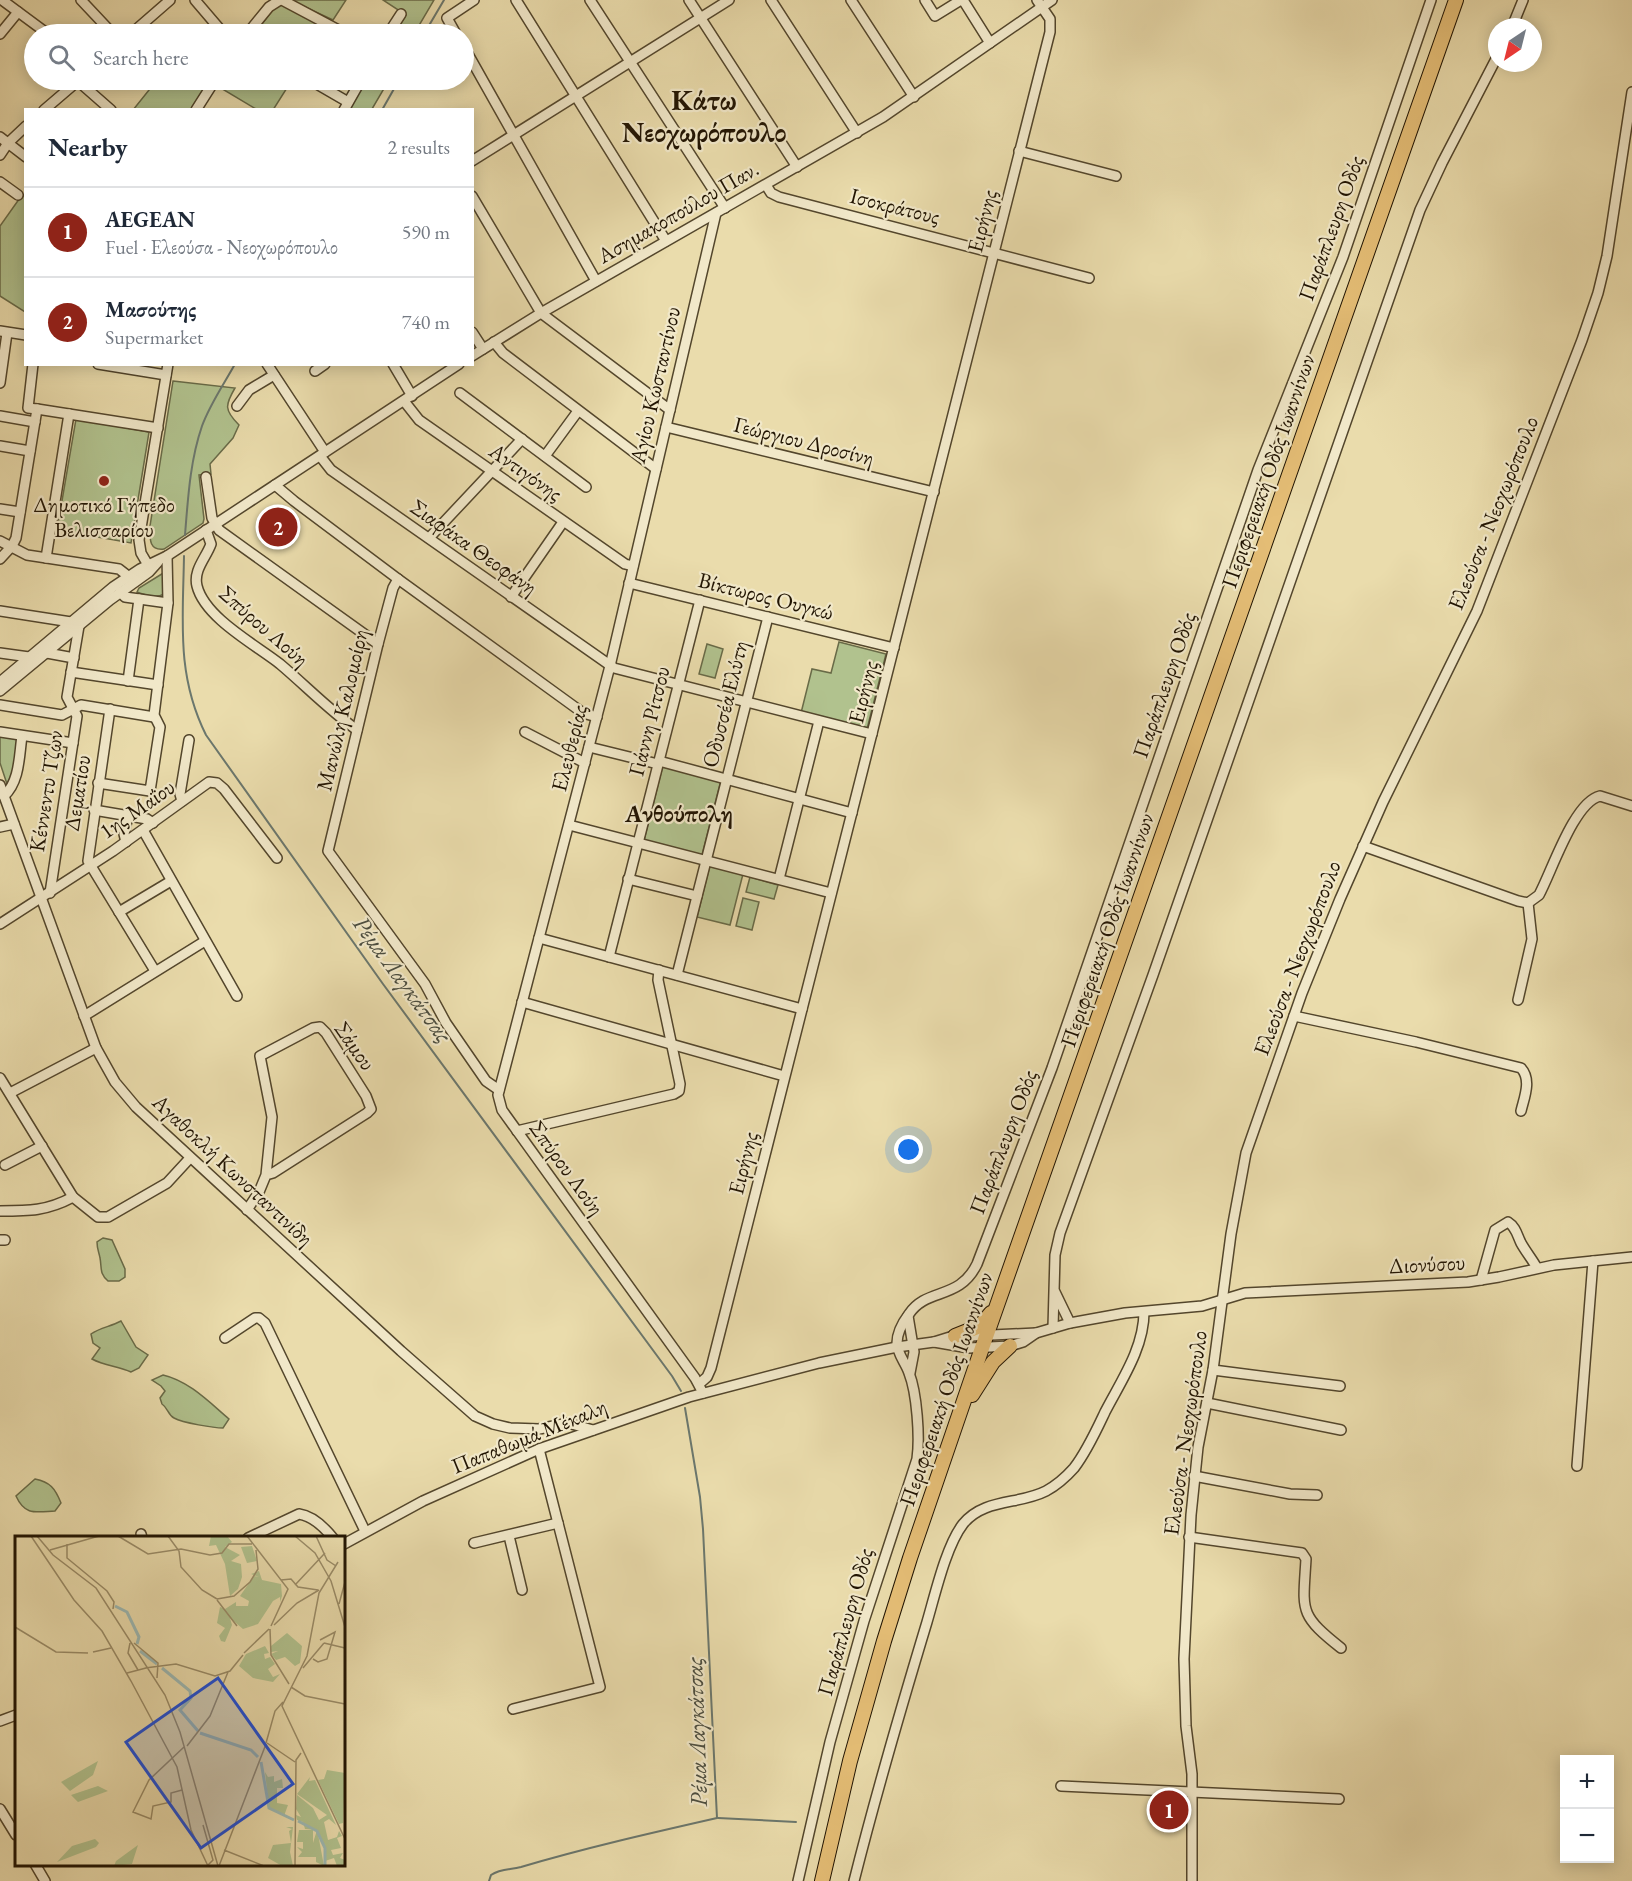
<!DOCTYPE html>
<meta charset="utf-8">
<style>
:root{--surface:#fff;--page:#f6f6f7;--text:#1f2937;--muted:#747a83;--line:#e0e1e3;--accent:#8f2418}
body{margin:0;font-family:"EB Garamond",serif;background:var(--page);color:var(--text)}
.controls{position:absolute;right:18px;bottom:18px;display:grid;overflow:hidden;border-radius:0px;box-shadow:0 3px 15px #0003}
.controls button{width:54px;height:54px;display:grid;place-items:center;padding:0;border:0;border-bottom:2px solid var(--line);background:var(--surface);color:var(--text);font:30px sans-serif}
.compass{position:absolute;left:1488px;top:18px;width:54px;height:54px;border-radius:50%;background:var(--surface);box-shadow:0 3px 15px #0003;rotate:215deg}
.you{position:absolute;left:909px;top:1150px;width:21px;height:21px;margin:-15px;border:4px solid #fff;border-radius:50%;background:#1a73e8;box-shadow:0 0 0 9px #1a73e833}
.badge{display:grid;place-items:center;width:39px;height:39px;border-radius:50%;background:var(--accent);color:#fff;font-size:20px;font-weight:700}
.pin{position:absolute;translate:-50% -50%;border:3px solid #fff;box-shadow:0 2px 6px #0006}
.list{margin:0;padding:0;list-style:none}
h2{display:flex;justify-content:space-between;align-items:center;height:78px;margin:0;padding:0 24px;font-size:26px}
h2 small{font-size:20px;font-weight:400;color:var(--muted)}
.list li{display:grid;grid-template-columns:39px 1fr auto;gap:18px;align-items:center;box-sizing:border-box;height:90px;padding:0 24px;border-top:2px solid var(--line)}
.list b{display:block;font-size:22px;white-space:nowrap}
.list p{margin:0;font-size:20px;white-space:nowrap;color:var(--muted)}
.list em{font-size:20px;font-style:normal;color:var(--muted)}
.icon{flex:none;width:33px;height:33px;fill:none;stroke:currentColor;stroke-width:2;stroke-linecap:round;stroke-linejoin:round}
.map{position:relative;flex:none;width:1632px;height:1881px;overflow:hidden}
.search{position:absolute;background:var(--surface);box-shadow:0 3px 15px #0003;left:24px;top:24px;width:450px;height:66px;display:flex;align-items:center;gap:15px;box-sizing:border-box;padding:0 21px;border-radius:33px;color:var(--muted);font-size:22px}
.panel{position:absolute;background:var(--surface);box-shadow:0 3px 15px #0003;left:24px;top:108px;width:450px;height:258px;border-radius:0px}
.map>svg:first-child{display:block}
.green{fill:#b1c28e;stroke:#696b48;stroke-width:1.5}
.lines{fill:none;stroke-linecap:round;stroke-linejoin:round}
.stream{stroke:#6b776d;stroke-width:2}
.minor-casing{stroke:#53462c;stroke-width:12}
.highway-casing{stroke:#211402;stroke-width:16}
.minor{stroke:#f1e8c9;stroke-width:9}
.highway{stroke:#e5be76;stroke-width:14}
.poi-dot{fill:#8f2418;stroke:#f1e8c9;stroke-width:2}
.labels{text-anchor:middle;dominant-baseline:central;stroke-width:4.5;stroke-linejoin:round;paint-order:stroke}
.street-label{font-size:22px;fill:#211402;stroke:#f1e8c9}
.poi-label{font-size:22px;fill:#211402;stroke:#f1e8c9}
.neighbourhood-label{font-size:24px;font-weight:bold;fill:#211402;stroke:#f1e8c9}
.water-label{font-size:24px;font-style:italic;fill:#4c4e40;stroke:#f1e8c9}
.district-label{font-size:28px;font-weight:bold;fill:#211402;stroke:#f1e8c9}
.inset-river{fill:none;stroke:#9cb9b4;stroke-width:3}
.inset-road{fill:none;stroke:#9a8c68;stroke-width:1.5}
.view{fill:#1d4ed8;fill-opacity:0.15;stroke:#1d4ed8;stroke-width:3}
.inset-edge{fill:none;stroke:#211402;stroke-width:3}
</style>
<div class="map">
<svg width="1632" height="1881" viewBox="0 0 1632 1881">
<rect width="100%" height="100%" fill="#eadcac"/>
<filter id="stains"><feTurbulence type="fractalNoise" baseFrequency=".00333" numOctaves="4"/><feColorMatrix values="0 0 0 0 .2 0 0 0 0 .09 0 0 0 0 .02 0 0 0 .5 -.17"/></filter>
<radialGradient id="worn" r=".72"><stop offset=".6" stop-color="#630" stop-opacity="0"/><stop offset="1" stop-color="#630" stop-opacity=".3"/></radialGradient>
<g class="green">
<path d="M290 0H346L333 20Z"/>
<path d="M383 0H434L414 34H394L406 15Z"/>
<path d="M283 3 326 27 321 34H254L274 8Z"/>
<path d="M157 80H203L209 86 192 109 133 110Z"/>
<path d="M223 80H292L273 110 256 109 219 87Z"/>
<path d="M366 80H389L372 109 347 110Z"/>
<path d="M22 195 26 197 25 312 0 296V226Z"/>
<path d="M173 381 235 388C225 405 224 410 239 425L233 438 210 464 211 474 199 475 204 519 203 523 164 549C148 551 150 537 150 526Z"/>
<path d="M76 419 149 432 131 543 57 530Z"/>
<path d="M165 572 164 594C156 599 145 595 137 592L139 588Z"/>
<path d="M839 642 886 654 867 729 801 713 812 669 831 673Z"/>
<path d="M707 644 723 649 715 678 699 674Z"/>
<path d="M0 736 15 738 19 741 12 783 8 787 0 763Z"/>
<path d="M663 765 721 780 702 855 644 840Z"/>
<path d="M710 865 743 874 730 925 697 917Z"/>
<path d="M750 877 778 885 774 899 746 892Z"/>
<path d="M743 898 759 902 752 930 736 926Z"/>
<path d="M103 1238 112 1240 125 1269V1277L119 1281H108C99 1273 102 1268 100 1258 99 1252 97 1249 97 1242Z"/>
<path d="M121 1321 136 1347 148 1355 139 1368 131 1372C118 1366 105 1366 92 1359L100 1348 93 1343 91 1334C101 1327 110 1327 121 1321Z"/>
<path d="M163 1375C189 1381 209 1402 229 1419L223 1428C214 1428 183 1423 174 1418 168 1415 168 1408 162 1404L160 1398 165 1391 161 1386 152 1380Z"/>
<path d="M35 1479C50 1482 55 1488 61 1503L55 1511C36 1512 25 1516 16 1496Z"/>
</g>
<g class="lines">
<g class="stream">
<path d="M424 34 444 0"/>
<path d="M382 110 399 80"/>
<path d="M185 535C188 498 190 461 202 426 210 404 224 384 235 364"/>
<path d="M184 556C183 620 176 675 206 735L383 984 672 1376 681 1391"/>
<path d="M718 1818 796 1822"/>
<path d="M489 1881 491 1875C501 1868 510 1870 521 1867 585 1848 651 1833 717 1818L703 1529 700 1497 685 1408"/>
</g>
<g class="minor-casing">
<g id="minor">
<path d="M2 0 48 34"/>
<path d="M81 0 113 34"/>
<path d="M195 0 224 34"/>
<path d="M282 0 346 34"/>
<path d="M516 0 666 241"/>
<path d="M590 0 725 208"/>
<path d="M689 0 797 167"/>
<path d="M771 0 857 133"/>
<path d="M851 0 914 97"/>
<path d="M925 0 935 16 961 0"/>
<path d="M963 0 990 43"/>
<path d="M1512 27 1523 0"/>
<path d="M0 34 18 12"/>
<path d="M131 34 170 0"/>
<path d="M247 34 269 7 280 0"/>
<path d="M388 34 401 14"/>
<path d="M456 34 447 18 474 0"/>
<path d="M464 47 596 281"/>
<path d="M310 80 348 102"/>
<path d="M78 81 111 110"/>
<path d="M44 110 79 80"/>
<path d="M196 110 215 80"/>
<path d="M344 110 361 80"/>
<path d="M0 137 26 157"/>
<path d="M1019 151 1116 176"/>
<path d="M0 155 8 143 26 126"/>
<path d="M472 161 729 0"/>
<path d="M0 182 18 195"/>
<path d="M766 185 771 193 779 197 1089 278"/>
<path d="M472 196 541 313 670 410"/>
<path d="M0 331 26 335"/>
<path d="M472 332 483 349"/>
<path d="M494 342 503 353 656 469"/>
<path d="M472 356 541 313 883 117 1052 0"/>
<path d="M98 364 166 375"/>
<path d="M267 364 325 452"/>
<path d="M393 364 412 396"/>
<path d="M315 371 325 364"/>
<path d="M0 383 7 333"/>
<path d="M460 393 586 487"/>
<path d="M404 401 419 420 625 564 633 566"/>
<path d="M237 406 249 390 274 375"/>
<path d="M37 409 158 428"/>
<path d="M0 416 35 422"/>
<path d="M666 427 934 492"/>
<path d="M0 446 30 451"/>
<path d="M320 456 331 470 614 668 872 734"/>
<path d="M545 456 578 411"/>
<path d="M206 477 212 518 219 530 378 644"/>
<path d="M275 485 294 501 398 579 583 713 597 717"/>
<path d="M0 509 20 512"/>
<path d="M206 530 211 544C206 558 193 570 197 586 205 618 256 645 280 664 306 686 329 710 357 730"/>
<path d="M429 538 522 439"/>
<path d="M0 541 27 555 119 569 128 576"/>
<path d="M46 558 69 414"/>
<path d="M0 559 12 546 16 538 37 409 28 408 33 364"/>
<path d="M148 565 141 553 139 540 168 364"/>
<path d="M398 579 393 588 378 644 328 851 425 984 446 1023 486 1081 499 1090"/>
<path d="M629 583 894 648"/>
<path d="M120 592 125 597 168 603"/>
<path d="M511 597 563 522"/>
<path d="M0 611 71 622"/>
<path d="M0 653 29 657"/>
<path d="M47 653 74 658"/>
<path d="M71 672 158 685"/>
<path d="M128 681 139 599"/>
<path d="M0 682 113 587 140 569 167 556 459 364"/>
<path d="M0 691 110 600 149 572 158 562"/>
<path d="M0 705 62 715 81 705 154 717"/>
<path d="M110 709 88 861 155 971"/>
<path d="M0 732 73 743"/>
<path d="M525 732 585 763"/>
<path d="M589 747 658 764"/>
<path d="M659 761 852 813"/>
<path d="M98 783 150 791 160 727 154 715 168 603 167 556"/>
<path d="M0 785 96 1048 115 1082 136 1107 401 1351 475 1416 493 1424 510 1428 539 1429 568 1423 593 1430"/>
<path d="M4 796C20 781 19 756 22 736"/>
<path d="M182 801 180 794 189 740"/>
<path d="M94 810 147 819 153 823"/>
<path d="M569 825 831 893"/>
<path d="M0 827 14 824"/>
<path d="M143 830 237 996"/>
<path d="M126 842 124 834 128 816"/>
<path d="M1363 846 1518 901 1528 903 1539 895C1552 871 1574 802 1600 796L1632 806"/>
<path d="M628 879 697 896"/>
<path d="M779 879 819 721"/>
<path d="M50 893 77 716 67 697 79 626"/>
<path d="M119 912 171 881"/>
<path d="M0 924 113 851 209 782 217 783 224 789 277 858"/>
<path d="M539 938 802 1009"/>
<path d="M609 957 700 600"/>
<path d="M677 975 768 617"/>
<path d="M1518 1000 1532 939 1528 903"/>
<path d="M522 1002 784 1076"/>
<path d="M84 1016 205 941"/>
<path d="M1294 1016 1416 1042 1521 1068C1532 1080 1524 1098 1521 1111"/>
<path d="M0 1078 73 1197 98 1217H108L167 1183 190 1158"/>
<path d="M10 1093 96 1048"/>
<path d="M517 1131 674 1094 679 1091 680 1084 658 980 659 970"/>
<path d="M5 1165 42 1146"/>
<path d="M247 1210 259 1192 266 1175 273 1173 367 1113 371 1109 366 1096 326 1033 320 1027 313 1028 260 1056 272 1117 266 1175"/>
<path d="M0 1211C29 1211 47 1211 73 1197"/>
<path d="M0 1240H5"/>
<path d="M1481 1280 1495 1230 1508 1222C1516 1227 1517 1235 1521 1243 1526 1252 1532 1259 1537 1268"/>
<path d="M1055 1292 1070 1323"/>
<path d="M908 1316 914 1352 910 1373"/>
<path d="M1053 1328 1055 1255 1060 1233 1153 975 1420 210 1442 163 1497 57"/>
<path d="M225 1338 255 1318H259L265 1323 365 1531"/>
<path d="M934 1342 969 1348 1010 1346 1023 1342 1036 1333 1070 1323 1125 1313 1202 1306 1245 1293 1468 1282 1499 1277 1554 1265 1632 1257"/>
<path d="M1213 1370 1340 1386"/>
<path d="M699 1384 707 1377 711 1368 1050 32V19L1037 0"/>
<path d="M703 1393 695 1378 502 1110 498 1095 610 666 716 213"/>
<path d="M1207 1403 1341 1430"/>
<path d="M1577 1466 1593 1261"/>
<path d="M1194 1476 1290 1494 1317 1495"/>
<path d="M141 1534 142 1538"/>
<path d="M509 1536 522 1590"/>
<path d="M1189 1537 1302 1553 1306 1559C1303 1611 1298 1614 1341 1648"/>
<path d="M248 1538 299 1514C313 1516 324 1527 333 1538"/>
<path d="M474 1543 558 1523"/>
<path d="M344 1544 423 1501 539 1449 689 1397 819 1363 897 1347 934 1342 950 1337 1036 1333"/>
<path d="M513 1709 600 1687 539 1449"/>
<path d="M0 1721 16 1715"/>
<path d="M1061 1786 1339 1799"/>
<path d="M0 1809 16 1835"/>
<path d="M35 1864 45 1881"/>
<path d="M798 1881 830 1742 864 1621 917 1459C920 1438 917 1393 909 1373 906 1363 897 1354 897 1343 897 1333 903 1322 909 1314 927 1287 959 1301 977 1264L1052 1068 1258 470 1343 257 1431 0"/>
<path d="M854 1881C876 1794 901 1708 927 1622 935 1595 946 1546 963 1524 984 1498 1019 1505 1046 1491 1057 1485 1066 1477 1074 1468 1087 1451 1096 1431 1105 1412 1121 1381 1144 1348 1144 1312"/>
<path d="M1192 1881V1774L1186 1726 1184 1659 1191 1515 1198 1447 1213 1370 1231 1234 1246 1153 1302 993 1340 899 1383 802 1477 611 1582 340 1598 293 1607 256 1632 92"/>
</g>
</g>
<g class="highway-casing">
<g id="highway">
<path d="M955 1336 980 1326 991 1313"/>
<path d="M972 1395 993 1362 1010 1346"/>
<path d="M822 1881 850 1761 884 1641 910 1558 982 1348 1456 0"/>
</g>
</g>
<use href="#minor" class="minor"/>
<use href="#highway" class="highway"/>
</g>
<circle class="poi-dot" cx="104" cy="481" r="6"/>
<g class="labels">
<g class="street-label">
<text transform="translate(895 206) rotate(14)">Ισοκράτους</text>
<text transform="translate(678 212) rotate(-30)">Ασημακοπούλου Παν.</text>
<text transform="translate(982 221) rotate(-76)">Ειρήνης</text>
<text transform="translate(1331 228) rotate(-70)">Παράπλευρη Οδός</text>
<text transform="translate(655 385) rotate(-77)">Αγίου Κωσταντίνου</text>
<text transform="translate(804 441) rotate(14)">Γεώργιου Δροσίνη</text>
<text transform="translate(1268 471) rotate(-71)">Περιφερειακή Οδός Ιωαννίνων</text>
<text transform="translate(526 472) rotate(35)">Αντιγόνης</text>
<text transform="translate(1493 513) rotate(-68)">Ελεούσα - Νεοχωρόπουλο</text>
<text transform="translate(474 547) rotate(35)">Σιαφάκα Θεοφάνη</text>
<text transform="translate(766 596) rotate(14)">Βίκτωρος Ουγκώ</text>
<text transform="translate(264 626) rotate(41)">Σπύρου Λούη</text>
<text transform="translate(1164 685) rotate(-71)">Παράπλευρη Οδός</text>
<text transform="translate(863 692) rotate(-76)">Ειρήνης</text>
<text transform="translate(725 704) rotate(-76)">Οδυσσέα Ελύτη</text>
<text transform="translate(342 710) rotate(-77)">Μανώλη Καλομοίρη</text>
<text transform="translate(649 721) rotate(-76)">Γιάννη Ρίτσου</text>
<text transform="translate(569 748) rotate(-76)">Ελευθερίας</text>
<text transform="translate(46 791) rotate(-81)">Κέννεντυ Τζων</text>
<text transform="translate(77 793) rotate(-81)">Δεματίου</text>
<text transform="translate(137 809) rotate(-35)">1ης Μαΐου</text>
<text transform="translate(1107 930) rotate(-71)">Περιφερειακή Οδός Ιωαννίνων</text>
<text transform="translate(1297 958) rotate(-69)">Ελεούσα - Νεοχωρόπουλο</text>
<text transform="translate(355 1046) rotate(55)">Σάμου</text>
<text transform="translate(1003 1142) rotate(-69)">Παράπλευρη Οδός</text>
<text transform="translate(743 1163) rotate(-76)">Ειρήνης</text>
<text transform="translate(567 1168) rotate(54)">Σπύρου Λούη</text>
<text transform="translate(233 1170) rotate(43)">Αγαθοκλή Κωνσταντινίδη</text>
<text transform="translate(1427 1264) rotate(-3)">Διονύσου</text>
<text transform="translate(946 1389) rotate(-71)">Περιφερειακή Οδός Ιωαννίνων</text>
<text transform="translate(1185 1433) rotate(-82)">Ελεούσα - Νεοχωρόπουλο</text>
<text transform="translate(529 1436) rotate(-22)">Παπαθωμά Μέκαλη</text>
<text transform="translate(845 1622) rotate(-74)">Παράπλευρη Οδός</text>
</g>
<g class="poi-label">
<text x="104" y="504">Δημοτικό Γήπεδο<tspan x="104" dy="25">Βελισσαρίου</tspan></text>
</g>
<g class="neighbourhood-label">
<text x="679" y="813">Ανθούπολη</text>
</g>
<g class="water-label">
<text transform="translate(403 979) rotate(54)">Ρέμα Λαγκάτσας</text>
<text transform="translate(696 1732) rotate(-92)">Ρέμα Λαγκάτσας</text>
</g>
<g class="district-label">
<text x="704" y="100">Κάτω<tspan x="704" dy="32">Νεοχωρόπουλο</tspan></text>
</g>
</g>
<g transform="translate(15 1536)">
<rect width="330" height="330" fill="#eadcac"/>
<path d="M196 0H212L217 6 210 11 225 19 216 25 226 28 227 41 223 53 215 60 210 28 201 9 194 10ZM237 10 242 25 232 27 226 11ZM244 35 247 44 266 48 267 60 265 66V61L258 65 243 88 228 93 215 82 217 89 210 106 206 105 204 100 210 92 202 87 205 71 210 73 221 66V70H233L234 65 225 60 239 40 244 41 236 38ZM272 97 287 110 285 127 280 130 270 121 261 124 256 118 263 115 256 116V110ZM250 110 254 117 249 118 250 123 255 121 260 128 253 133 258 141 265 138 258 146 238 142 224 130 231 118ZM83 225 78 239 55 255 46 246ZM312 234 330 237 328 287 324 288 303 244 309 243ZM250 236 253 241 259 240V246L267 243 268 252H262V267L273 269 269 280 254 272ZM295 241 294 245 300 244 321 289 314 283 309 286 313 304 322 301 324 295 327 300 322 302 326 312 316 314 318 319 328 317 325 322 330 324V330H322L319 322 310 325V311L303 298 309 330 301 326V321H283L287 316 282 311 288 313V306H282L284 294H298V307L302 294 290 293 288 286 282 284 281 279 286 281 281 273 282 259 298 272 304 284 312 279 282 258ZM83 250 93 255 63 266 56 259ZM271 291H278L275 316 278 330H267L253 322 258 309 276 307 274 295 277 293ZM80 303 84 307 81 311 42 326 57 310ZM123 309 117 328 99 330 101 325Z" fill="#b1c28e"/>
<path class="inset-river" d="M100 70 112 76 124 101 122 108M125 115 142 128M147 132 175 155 176 162 165 174 183 195M185 197 236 214 243 221M246 226 254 272 279 284M283 285 302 295 310 312V330"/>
<path class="inset-road" d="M16 0 59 64 87 95 116 145 162 231 176 294 193 330M22 0 38 19 81 52 150 159 165 196 203 330M103 0 133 18 166 13 195 19 207 17 214 8H237M153 0 164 15 166 31 187 54 202 63M232 0 273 53 256 90M280 0 300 17 316 45 330 91M301 0 312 24 321 30M52 8V22L92 55 99 66 98 73M35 14 84 0M323 26 304 57 292 120 267 170 330 303M266 44 276 43 283 51 303 54M280 49 310 17M202 63 219 60 235 46 243 33 241 14M202 64 222 90M324 68 330 46M259 89 282 67 304 54M0 91 41 116 73 117M255 93 256 119 274 148M115 107 113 117 123 134M119 107 143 127 142 142M309 107 330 112M78 116 96 112M229 117 254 93M298 123 303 126 312 123 320 96 305 104M130 132 161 128 200 140 215 135 228 119M288 132 309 107M112 137 131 132M276 151 290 160 330 168M251 207 260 175 268 166M252 207 280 226M172 210 195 180 213 136M167 254 156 257V266L138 270 136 283 118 276 134 244 169 211M188 289 198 324 193 329M209 314 249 330M204 330 251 208M280 330 281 224 286 217"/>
<path class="view" d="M203 142 278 248 186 312 111 206Z"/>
<rect width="330" height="330" class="inset-edge"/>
</g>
<rect width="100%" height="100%" filter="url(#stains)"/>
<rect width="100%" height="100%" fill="url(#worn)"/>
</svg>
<div class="controls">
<button>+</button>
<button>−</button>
</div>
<svg class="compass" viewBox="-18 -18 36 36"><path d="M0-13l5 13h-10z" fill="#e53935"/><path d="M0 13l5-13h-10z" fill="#747a83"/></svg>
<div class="you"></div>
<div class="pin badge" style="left:1169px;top:1810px">1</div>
<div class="pin badge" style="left:278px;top:527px">2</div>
<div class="search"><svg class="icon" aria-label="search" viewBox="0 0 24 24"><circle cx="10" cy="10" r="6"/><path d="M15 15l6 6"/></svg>Search here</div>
<section class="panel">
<h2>Nearby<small>2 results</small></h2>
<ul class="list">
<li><span class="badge">1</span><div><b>AEGEAN</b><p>Fuel · Ελεούσα - Νεοχωρόπουλο</p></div><em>590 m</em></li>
<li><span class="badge">2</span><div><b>Μασούτης</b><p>Supermarket</p></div><em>740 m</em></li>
</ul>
</section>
</div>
